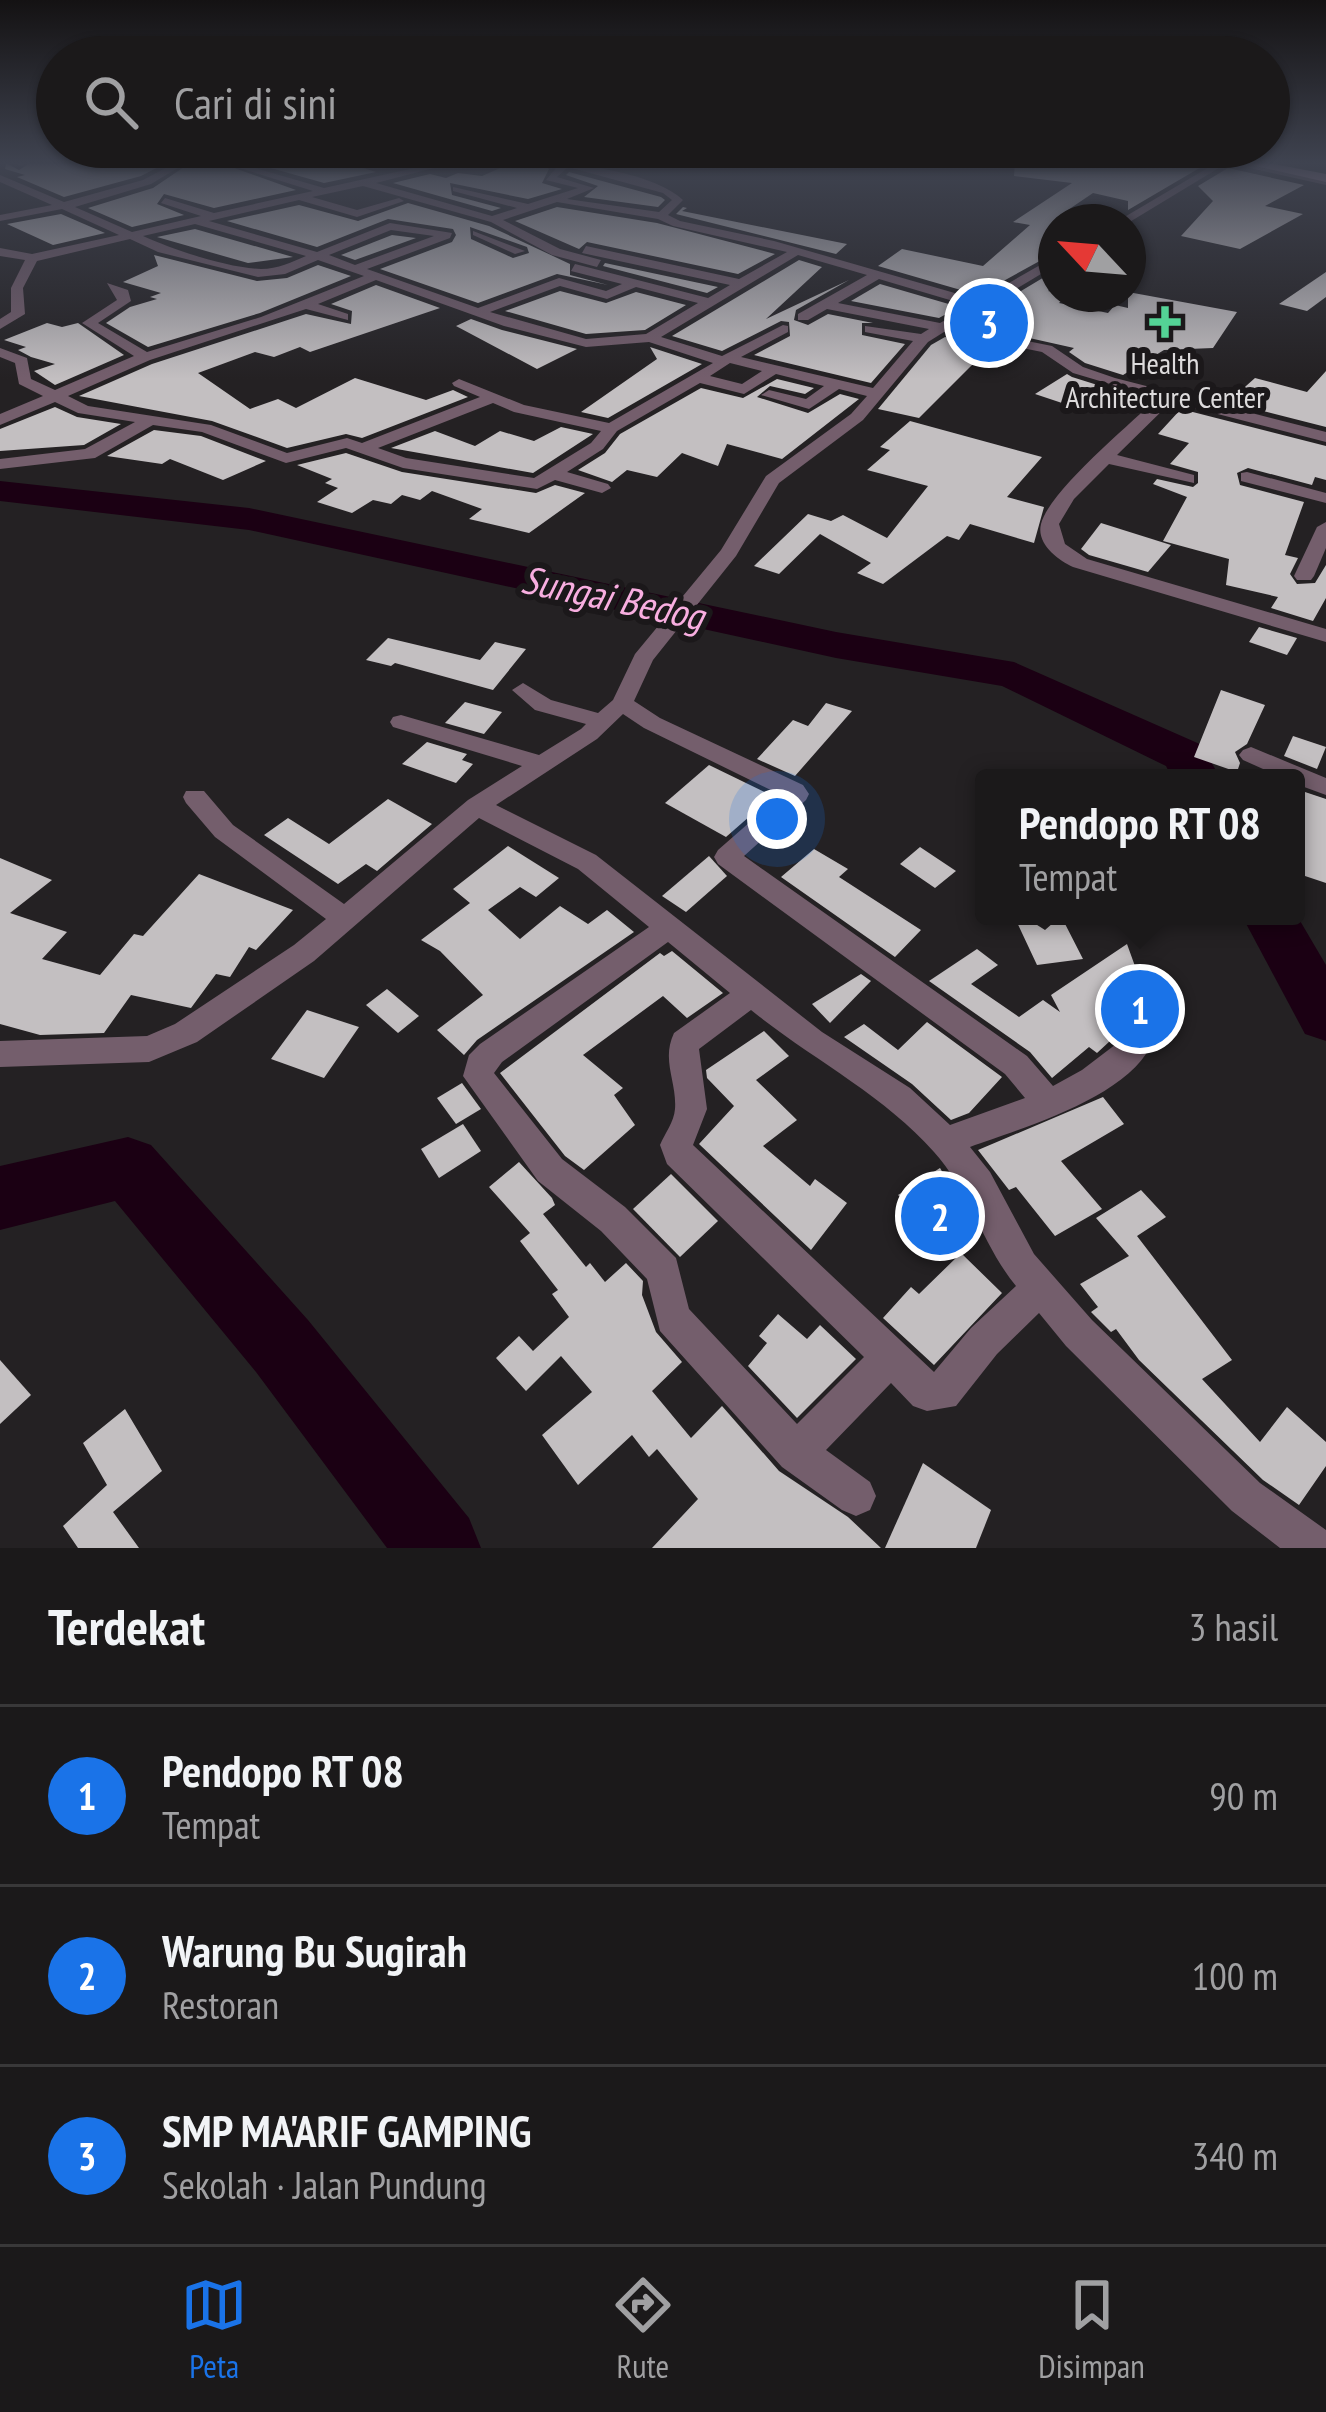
<!DOCTYPE html>
<html lang="id">
<meta charset="utf-8">
<style>
:root{--surface:#1b191a;--page:#282627;--text:#f1f3f6;--muted:#a0a0a2;--line:#393839;--accent:#1a73e8}
body{margin:0;font-family:"PT Sans Narrow",sans-serif;background:var(--page);color:var(--text)}
.compass{position:absolute;left:1038px;top:204px;width:108px;height:108px;border-radius:50%;background:var(--surface);box-shadow:0 3px 9px #0004;rotate:296deg}
.you{position:absolute;left:777px;top:819px;width:42px;height:42px;margin:-30px;border:9px solid #fff;border-radius:50%;background:#1a73e8;box-shadow:0 0 0 18px #1a73e833}
.badge{display:grid;place-items:center;width:78px;height:78px;border-radius:50%;background:var(--accent);color:#fff;font-size:39px;font-weight:700}
.pin{position:absolute;translate:-50% -50%;border:6px solid #fff;box-shadow:0 3px 12px #0006}
.popup{position:absolute;left:975px;top:769px;width:330px;height:156px;box-sizing:border-box;display:grid;place-content:center;border-radius:12px;background:var(--surface);filter:drop-shadow(0 3px 9px #0005);font-size:39px;white-space:nowrap;color:var(--muted)}
.popup b{font-size:45px;color:var(--text)}
.popup::after{content:'';position:absolute;left:50%;top:100%;margin-left:-24px;border:24px solid transparent;border-top-color:var(--surface)}
.list{margin:0;padding:0;list-style:none}
h2{display:flex;justify-content:space-between;align-items:center;height:156px;margin:0;padding:0 48px;font-size:51px}
h2 small{font-size:39px;font-weight:400;color:var(--muted)}
.list li{display:grid;grid-template-columns:78px 1fr auto;gap:36px;align-items:center;box-sizing:border-box;height:180px;padding:0 48px;border-top:3px solid var(--line)}
.list b{display:block;font-size:45px;white-space:nowrap}
.list p{margin:0;font-size:39px;white-space:nowrap;color:var(--muted)}
.list em{font-size:39px;font-style:normal;color:var(--muted)}
.icon{flex:none;width:66px;height:66px;fill:none;stroke:currentColor;stroke-width:2;stroke-linecap:round;stroke-linejoin:round}
.map{position:relative;flex:none;width:1326px;height:1548px;overflow:hidden}
.search{position:absolute;background:var(--surface);box-shadow:0 3px 9px #0004;left:36px;right:36px;top:36px;height:132px;display:flex;align-items:center;gap:30px;box-sizing:border-box;padding:0 42px;border-radius:66px;color:var(--muted);font-size:45px}
.sheet{height:696px;background:var(--surface)}
nav{display:flex;justify-content:space-around;align-items:center;box-sizing:border-box;height:168px;border-top:3px solid var(--line);background:var(--surface);font-size:33px;color:var(--muted)}
nav a{display:grid;justify-items:center;gap:6px}
nav .on{color:var(--accent)}
.map>svg:first-child{display:block}
.lines{fill:none;stroke-linecap:round;stroke-linejoin:round}
.river{fill:#1b0013;fill-rule:evenodd}
.building{fill:#c3bfc1;fill-rule:evenodd}
.minor{fill:#745e6c;fill-rule:evenodd}
.tertiary{fill:#745e6c;fill-rule:evenodd}
.trunk{fill:#d6a6c6;fill-rule:evenodd}
.poi-dot{fill:#54d396;stroke:#1b181a;stroke-width:4.5}
.labels{text-anchor:middle;dominant-baseline:central;stroke-width:12;stroke-linejoin:round;paint-order:stroke}
.far-poi-label{font-size:30px;fill:#dddbdc;stroke:#1b181a}
.water-label{font-size:39px;font-style:italic;fill:#f8aee0;stroke:#1b181a}
</style>
<div class="map">
<svg width="1326" height="1548" viewBox="0 0 1326 1548">
<rect width="100%" height="100%" fill="#242123"/>
<g class="lines">
<g class="river">
<path d="M0 481 249 508 836 632 1014 662 1202 745 1220 778H1172L1166 766 1002 686 836 658 249 530 0 501Z"/>
<path d="M1296 914 1326 965V1041L1305 1034 1242 916Z"/>
<path d="M128 1137 151 1145 308 1320 469 1518 481 1548H387L256 1372 115 1201 0 1230V1166Z"/>
</g>
</g>
<g class="building">
<path d="M6 163 19 170 30 163H166L141 176 64 197 17 177 25 175 5 169Z"/>
<path d="M190 163H220L296 190 214 208 164 194 157 204 184 215 132 227 88 208 153 188Z"/>
<path d="M253 163H347L376 172 324 183Z"/>
<path d="M512 163H540L549 169 542 183 562 189 528 199 450 183 452 195 501 208 492 211 393 183 430 174 446 178 458 173 482 176Z"/>
<path d="M1015 163H1208L1128 210V201L1093 193 1056 218V252L978 295 878 266 902 249 983 266 1030 225 1013 222 1072 183 1014 176Z"/>
<path d="M1228 168 1304 185 1265 206 1303 214 1240 249 1181 236 1213 201 1198 186Z"/>
<path d="M569 172 661 197 665 200 658 207 584 197 598 186 566 175Z"/>
<path d="M408 203 489 226 570 264V275L608 285 557 274 478 303 380 269 452 242 456 235 453 229 388 219 317 247 227 221 299 205 358 221ZM470 227 527 247 529 253 513 258 471 239Z"/>
<path d="M557 207 657 223 775 254 738 274 587 242 579 249 515 221Z"/>
<path d="M683 207 687 208 682 211 847 244 836 254 676 214Z"/>
<path d="M61 214 105 233 53 245 7 224Z"/>
<path d="M195 229 293 257 248 263 157 237Z"/>
<path d="M392 235 416 238 355 260 341 255Z"/>
<path d="M154 255 257 281 287 278 318 265 351 276 260 313 148 347 106 323 130 307 157 299 150 297 161 293 123 282 158 266Z"/>
<path d="M799 260 822 267 766 319 849 280 796 310 794 320 808 325 828 314 873 323H862V335L905 344 871 383 754 355 790 336 789 322 781 321 722 351 672 336Z"/>
<path d="M605 263 718 287 707 293 603 266Z"/>
<path d="M1056 270V285L1048 291 1067 295 1059 303 1108 313 1115 305 1128 308V292L1237 312 1213 348 1164 350 1123 375 1085 363 1069 352 1074 348 966 324Z"/>
<path d="M1326 272V297L1307 311 1279 304Z"/>
<path d="M880 284 959 307 939 318 851 301Z"/>
<path d="M376 285 440 308 310 352 300 347 274 357 255 352 198 373 250 409 278 399 296 408 355 378 426 400 453 390 468 397 362 438 346 434 287 448 212 421 79 396 152 364 306 314 351 324 352 311 331 304Z"/>
<path d="M560 291 606 303 636 292 686 305 645 330 586 334 505 311Z"/>
<path d="M471 319 502 330 577 349 537 369 456 326Z"/>
<path d="M47 323 62 327 78 323 124 355 55 385 34 371 55 364 31 357 18 350 26 347 4 340Z"/>
<path d="M945 337 991 346 919 418 878 409 931 345Z"/>
<path d="M650 347 702 364 608 418 581 412 657 359Z"/>
<path d="M1326 371V427L1228 402 1255 378 1307 392Z"/>
<path d="M1067 374 1072 377 1107 388 1080 409 1035 394Z"/>
<path d="M777 379 814 388 805 394 770 386 757 397 808 413 840 394 859 399 782 459 727 444 718 466 682 453 657 477 627 470 612 482 578 470 605 453 620 434 701 388 743 398Z"/>
<path d="M55 407 77 417 121 424 84 445 0 451V429Z"/>
<path d="M1181 409 1326 446V480L1315 477 1312 485 1248 468 1237 473 1240 485 1304 502 1285 555 1298 558 1290 574 1297 584 1315 583 1326 565V598L1313 621 1271 608 1278 597 1226 585 1229 559 1163 541 1187 497 1153 484 1157 479 1193 487 1198 483V472L1170 464 1189 443 1158 434Z"/>
<path d="M910 421 1042 457 1007 497 1044 507 1034 543 970 524 959 540 947 536 883 584 857 573 871 563 820 534 779 574 754 566 808 514 831 521 843 515 887 538 928 486 867 470 890 450 880 447Z"/>
<path d="M561 427 593 434 533 473 391 448 435 431 475 446 500 431 534 441Z"/>
<path d="M154 430 201 436 266 461 223 480 170 459 162 464 107 456Z"/>
<path d="M346 453 402 472 536 493 555 485 585 493 529 533 469 519 482 509 432 491 420 500 402 495 391 504 373 500 352 513 317 502 338 488 325 483 332 479 297 465Z"/>
<path d="M1101 523 1171 545 1148 572 1089 555 1081 549Z"/>
<path d="M1259 627 1297 638 1287 655 1249 642Z"/>
<path d="M388 638 480 660 495 642 526 649 493 690 395 663 391 666 366 660Z"/>
<path d="M1221 690 1265 705 1247 744 1235 752 1240 763 1237 772 1194 757Z"/>
<path d="M465 702 502 712 484 734 445 723Z"/>
<path d="M826 703 852 711 795 776 757 759 793 720 808 726Z"/>
<path d="M1293 736 1326 747 1317 769 1284 756Z"/>
<path d="M427 742 467 754 462 760 473 764 456 783 402 764Z"/>
<path d="M709 765 773 796 726 837 665 803Z"/>
<path d="M1296 789 1326 799V883L1296 873 1301 841 1296 839V825L1302 805 1296 818Z"/>
<path d="M388 799 432 824 377 871 366 864 338 884 264 835 288 818 329 844Z"/>
<path d="M508 846 559 878 536 897 520 887 488 910 520 939 560 906 588 924 607 910 634 932 477 1040 464 1055 437 1030 483 995 440 951 421 940 470 903 453 889Z"/>
<path d="M920 847 956 871 935 888 900 864Z"/>
<path d="M814 849 848 869 839 877 921 930 895 957 781 877Z"/>
<path d="M709 856 727 876 686 912 662 896Z"/>
<path d="M0 858 52 880 10 913 67 932 42 959 100 975 134 934 143 936 199 874 293 910 256 950 249 947 230 977 216 974 191 1008 131 995 104 1033 40 1035 0 1024Z"/>
<path d="M1014 916H1023L1045 930 1061 916 1083 959 1037 965Z"/>
<path d="M1127 944 1149 1005 1097 1053 1089 1047 1052 1078 1030 1052 929 981 977 949 998 965 971 984 1019 1017 1043 1000 1060 1012 1051 995Z"/>
<path d="M672 951 723 993 687 1018 663 996 583 1055 623 1088 614 1095 635 1125 584 1170 565 1156 500 1073 660 953 664 956Z"/>
<path d="M861 974 871 981 830 1023 812 1004Z"/>
<path d="M387 989 419 1016 398 1033 366 1005Z"/>
<path d="M307 1010 359 1027 324 1078 271 1059Z"/>
<path d="M927 1022 1002 1077 969 1113 951 1120 912 1084 844 1037 864 1024 898 1050Z"/>
<path d="M764 1031 789 1056 756 1080 797 1120 763 1146 810 1186 815 1179 847 1203 811 1250 699 1144 734 1106 707 1078 706 1070Z"/>
<path d="M462 1083 481 1109 456 1124 437 1098Z"/>
<path d="M1103 1097 1124 1124 1061 1161 1102 1209 1055 1236 1016 1187 1009 1190 978 1150Z"/>
<path d="M463 1124 481 1151 439 1178 421 1149Z"/>
<path d="M519 1162 552 1198 555 1205 543 1214 586 1267 590 1263 605 1282 626 1263 643 1281 642 1295 656 1332 682 1362 652 1391 691 1438 722 1406 779 1471 848 1517 881 1548H652L698 1499 657 1449 649 1457 632 1435 578 1485 542 1435 592 1392 561 1356 526 1391 496 1358 519 1336 533 1351 569 1317 552 1294 558 1290 520 1241 530 1233 489 1187Z"/>
<path d="M940 1168 976 1228 955 1250 898 1195Z"/>
<path d="M671 1174 718 1221 680 1257 633 1209Z"/>
<path d="M1141 1190 1166 1217 1137 1236 1232 1360 1202 1379 1260 1442 1287 1407 1326 1442V1466L1299 1505 1263 1480 1139 1360 1116 1329 1111 1332 1091 1312 1098 1307 1080 1284 1129 1256 1096 1218Z"/>
<path d="M961 1253 1002 1293 934 1365 883 1318 911 1287 919 1294Z"/>
<path d="M778 1314 807 1339 820 1325 856 1359 797 1418 748 1366 767 1343 759 1336Z"/>
<path d="M0 1360 31 1395 0 1424Z"/>
<path d="M125 1409 162 1471 113 1512 139 1548H78L63 1526 107 1485 83 1443Z"/>
<path d="M923 1463 991 1510 976 1548H885Z"/>
</g>
<g class="lines">
<g class="minor">
<path d="M14 163H26L21 166Z"/>
<path d="M175 163H186L151 184 75 207 132 232 201 216 161 203 165 198 214 213 313 191 224 163H238L324 188 437 163H453L376 183 492 216 517 208 453 191V187L528 204 578 188 546 180 557 167 544 163C582 163 656 174 683 200L668 215 680 221 774 241 979 300 1056 256V265L954 326 1052 346 1083 367 1115 378 1326 432V442L1171 402 1117 455 1194 475V483L1109 464 1074 499 1059 524 1065 544 1087 559 1326 629V642L1073 567C1058 560 1036 544 1041 524 1049 491 1131 424 1157 398L1073 373 1042 352 944 332 928 342 863 420 779 483 736 556 653 660 634 701 660 718 803 785 809 794 806 800 744 856 1027 1056 1053 1086 1082 1070 1124 1038 1135 1034 1146 1038 1150 1047C1125 1098 1020 1129 970 1147L990 1172 1034 1254 1092 1320 1260 1483 1326 1530V1548H1280L1232 1511 1066 1346 1039 1313 997 1354 956 1406 927 1411 913 1406 891 1383 826 1450 870 1482 876 1496 870 1510 856 1516 842 1510 782 1467 660 1331 647 1279 601 1231 538 1181 463 1076 469 1055 480 1044 649 927 578 869 479 818 314 961 197 1042 149 1062 0 1067V1041L147 1036 175 1024 294 945 326 919 215 837 186 803 183 797 186 791H204L233 825 344 904 468 800 522 766 393 727 390 722 393 717 401 715 539 755 581 729 586 724 535 710 512 690 523 683 551 700 598 713 613 700 635 654 721 550 766 476 851 414 867 396 839 389 809 409 761 395 769 390 806 399 824 386 776 374 744 394 700 383 617 431 603 449 567 472 608 484 611 488 602 493 555 480 537 489 403 468 346 448 286 463 202 432 153 425 95 458 0 469V459L85 449 135 422 78 413 55 402 0 425V414L43 396 19 384 15 363 0 357V348L27 358 31 379 55 390 134 356 82 323 117 300 107 283 128 290 131 301 98 323 147 352 261 317 364 276 318 260 285 274 258 277 158 252 130 239 37 261 23 288 25 314 0 329V319L11 312V288L25 260 0 256V248L32 254 119 235 62 209 0 221V215L52 205 0 182V175L64 202 143 180ZM568 167 663 193 672 200 659 212 567 199 594 188 557 177ZM363 186 491 222 552 255 597 267 601 260 560 249 503 220 557 202 658 219 673 226 787 252 739 279 586 246 582 253 730 285 708 298 575 264 571 271 622 284 606 291 559 278 478 308 367 269 450 238 452 233 390 223 317 252 209 221 299 200 357 217 404 201 399 198 357 210 312 197ZM195 224 306 256C292 262 278 269 261 269 228 268 174 250 143 236ZM391 230 434 236 355 265 329 255ZM798 255 867 275 798 314V320H808L827 309 929 329 921 334 865 326V332L913 341 873 388 741 357 788 332V326L783 325 722 356 661 337ZM879 279 970 306 940 323 838 303ZM376 280 504 326 586 347 649 342 713 363 609 423 524 405 459 379 452 383 454 386 480 397 362 443 347 438 287 453 211 425 88 406 68 396 150 360 306 309 348 320V314L318 304ZM560 286 607 299 636 287 698 303 646 334 586 339 490 312ZM730 363 762 371 742 384 710 376ZM493 403 514 412 601 431 591 443 534 478 406 458 378 448ZM623 714 644 728 781 795 718 850 714 857 718 864 1005 1074 1025 1098 950 1125 910 1088 822 1032 596 855 496 805 597 739ZM668 942 730 993 674 1033C661 1060 677 1082 675 1109 674 1122 665 1133 660 1145L667 1164 864 1357 797 1424 689 1309 676 1258 625 1207 562 1159 494 1073 502 1062ZM751 1010C810 1058 883 1094 934 1152 970 1192 983 1246 1016 1286L971 1328 934 1372 693 1145 707 1109 699 1049Z"/>
<path d="M1216 163H1227L1128 223 1116 222Z"/>
<path d="M473 231 525 251 515 254 473 235Z"/>
<path d="M1247 472 1326 493V503L1241 481V473Z"/>
<path d="M1326 522V548L1314 576 1311 580H1297L1294 576 1317 527Z"/>
<path d="M1251 747 1326 778V795L1296 784V778H1283L1243 760 1239 755 1243 750Z"/>
</g>
<path class="tertiary" d="M1228 163H1251L1326 177V185Z"/>
<path class="trunk" d="M1243 163H1269L1326 174V182Z"/>
</g>
<linearGradient id="sky" x2="0" y2="1"><stop stop-color="#141213"/><stop offset="0.43" stop-color="#3f4350"/><stop offset="1" stop-color="#3f4350" stop-opacity="0"/></linearGradient>
<rect width="1326" height="379" fill="url(#sky)"/>
<path class="poi-dot" d="M1159 304h12v12h12v12h-12v12h-12v-12h-12v-12h12z"/>
<g class="labels">
<g class="far-poi-label">
<text x="1165" y="362">Health<tspan x="1165" dy="34">Architecture Center</tspan></text>
</g>
<g class="water-label">
<text transform="translate(613 597) rotate(12)">Sungai Bedog</text>
</g>
</g>
</svg>
<svg class="compass" viewBox="-18 -18 36 36"><path d="M0-13l5 13h-10z" fill="#e53935"/><path d="M0 13l5-13h-10z" fill="#a0a0a2"/></svg>
<div class="you"></div>
<div class="pin badge" style="left:1140px;top:1009px">1</div>
<div class="popup"><b>Pendopo RT 08</b>Tempat</div>
<div class="pin badge" style="left:940px;top:1216px">2</div>
<div class="pin badge" style="left:989px;top:323px">3</div>
<div class="search"><svg class="icon" aria-label="search" viewBox="0 0 24 24"><circle cx="10" cy="10" r="6"/><path d="M15 15l6 6"/></svg>Cari di sini</div>
</div>
<section class="sheet">
<h2>Terdekat<small>3 hasil</small></h2>
<ul class="list">
<li><span class="badge">1</span><div><b>Pendopo RT 08</b><p>Tempat</p></div><em>90 m</em></li>
<li><span class="badge">2</span><div><b>Warung Bu Sugirah</b><p>Restoran</p></div><em>100 m</em></li>
<li><span class="badge">3</span><div><b>SMP MA'ARIF GAMPING</b><p>Sekolah · Jalan Pundung</p></div><em>340 m</em></li>
</ul>
</section>
<nav>
<a class="on"><svg class="icon" aria-label="map" viewBox="0 0 24 24"><path d="M3 6l6-2 6 2 6-2v14l-6 2-6-2-6 2zM9 4v14M15 6v14"/></svg>Peta</a>
<a><svg class="icon" aria-label="directions" viewBox="0 0 24 24"><path d="M12 3l9 9-9 9-9-9zM9 14v-3h6M13 9l2 2-2 2"/></svg>Rute</a>
<a><svg class="icon" aria-label="saved" viewBox="0 0 24 24"><path d="M7 4h10v16l-5-4-5 4z"/></svg>Disimpan</a>
</nav>
